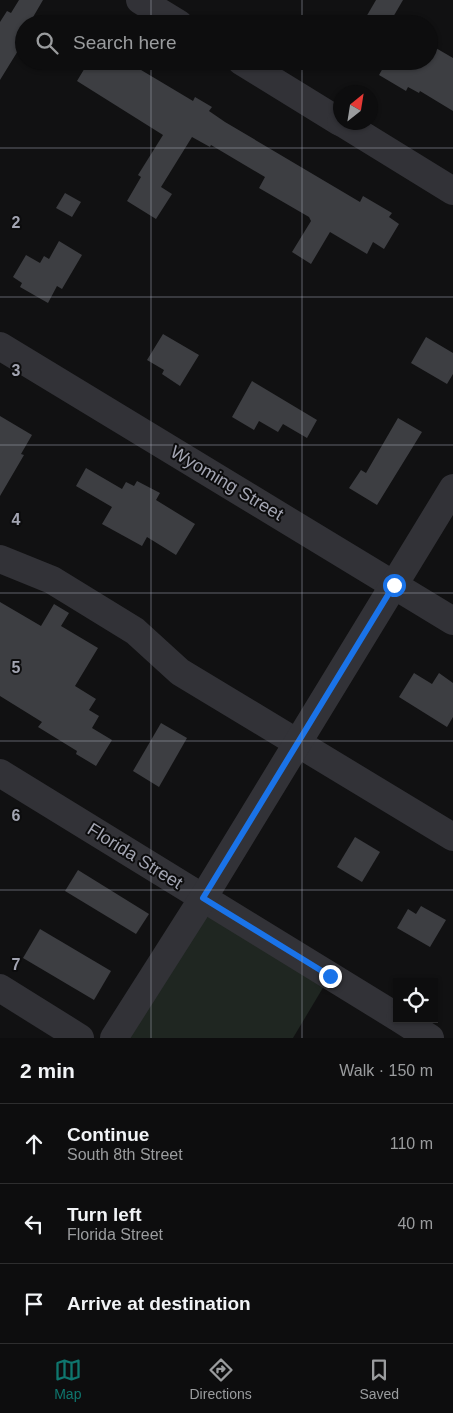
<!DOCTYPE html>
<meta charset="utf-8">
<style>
:root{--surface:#0d0d0e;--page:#161617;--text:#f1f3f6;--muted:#9a9c9e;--line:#2d2d2e;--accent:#0f766e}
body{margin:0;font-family:Helvetica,sans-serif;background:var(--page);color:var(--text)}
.controls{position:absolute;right:15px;bottom:15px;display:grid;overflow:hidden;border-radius:0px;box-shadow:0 1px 4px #0004}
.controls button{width:45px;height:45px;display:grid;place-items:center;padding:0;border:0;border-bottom:1px solid var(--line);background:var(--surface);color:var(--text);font:25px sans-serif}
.compass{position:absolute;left:333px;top:85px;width:45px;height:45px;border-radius:50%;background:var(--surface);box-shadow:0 1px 4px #0004;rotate:30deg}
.stop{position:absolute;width:15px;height:15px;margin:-11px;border:4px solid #1a73e8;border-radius:50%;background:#fff}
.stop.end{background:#1a73e8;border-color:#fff;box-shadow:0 1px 5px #0008}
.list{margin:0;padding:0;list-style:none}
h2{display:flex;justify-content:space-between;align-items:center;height:65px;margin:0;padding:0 20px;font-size:21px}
h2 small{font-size:16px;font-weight:400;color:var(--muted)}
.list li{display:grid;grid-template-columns:32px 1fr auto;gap:15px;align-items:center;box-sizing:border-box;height:80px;padding:0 20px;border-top:1px solid var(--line)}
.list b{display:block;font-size:19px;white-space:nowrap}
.list p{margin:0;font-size:16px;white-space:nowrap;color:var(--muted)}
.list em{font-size:16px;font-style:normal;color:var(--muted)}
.icon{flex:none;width:28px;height:28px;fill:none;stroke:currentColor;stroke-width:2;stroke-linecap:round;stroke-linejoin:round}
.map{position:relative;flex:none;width:453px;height:1038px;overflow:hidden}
.search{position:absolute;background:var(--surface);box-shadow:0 1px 4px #0004;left:15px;right:15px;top:15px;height:55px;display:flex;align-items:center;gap:12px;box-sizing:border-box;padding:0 18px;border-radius:28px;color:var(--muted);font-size:19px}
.sheet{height:305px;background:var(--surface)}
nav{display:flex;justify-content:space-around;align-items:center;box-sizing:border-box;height:70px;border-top:1px solid var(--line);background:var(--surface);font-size:14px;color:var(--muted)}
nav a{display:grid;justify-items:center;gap:2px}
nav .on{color:var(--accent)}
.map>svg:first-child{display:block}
.green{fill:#1f2621}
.building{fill:#3d3e42}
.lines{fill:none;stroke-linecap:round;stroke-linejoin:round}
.minor{stroke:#323237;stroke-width:28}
.route{stroke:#1a73e8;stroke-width:6}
.grid{fill:none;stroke:#a3a5b2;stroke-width:1;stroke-opacity:0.55}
.labels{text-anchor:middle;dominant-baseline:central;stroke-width:4;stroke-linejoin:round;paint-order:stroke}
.street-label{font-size:18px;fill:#a3a5b2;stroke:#0c0c0d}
.grid-label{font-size:16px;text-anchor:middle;font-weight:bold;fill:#a3a5b2;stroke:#0c0c0d;stroke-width:4;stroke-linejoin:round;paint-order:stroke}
</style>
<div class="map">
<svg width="453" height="1038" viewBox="0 0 453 1038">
<rect width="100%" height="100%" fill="#111112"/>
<path class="green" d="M203 898 330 976 293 1038H114Z"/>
<g class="building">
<path d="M19 0H43L29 24H24V41L0 80V22L7 11 11 13Z"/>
<path d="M376 0H403L389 24H362Z"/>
<path d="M429 44 453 58V111L420 91 419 93 408 87 406 91 379 75 387 61H429Z"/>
<path d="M89 61H126L193 101 195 97 212 107 209 111 225 122 360 202 363 196 392 213 389 217 399 224 384 249 373 242 367 254 330 232 311 264 292 252 311 221 309 217 259 188 265 177 211 145 210 147 192 137 161 187 172 194 156 219 127 201 141 177 138 175 163 135 77 81Z"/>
<path d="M65 193 81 202 72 217 56 208Z"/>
<path d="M59 241 82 255 62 289 57 286 48 303 20 287 22 283 13 277 26 255 40 263 44 256 49 259Z"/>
<path d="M163 334 199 355 180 386 162 374 164 370 147 360Z"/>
<path d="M426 337 453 353V374L447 384 411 363Z"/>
<path d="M252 381 317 420 307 438 283 424 278 432 259 421 254 430 232 417Z"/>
<path d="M0 416 32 435 21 454 24 455 0 496Z"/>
<path d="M398 418 422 432 377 505 349 488 361 470 366 473Z"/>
<path d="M86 468 122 489 126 482 134 486 137 481 160 493 156 500 195 524 176 555 147 537 142 546 102 524 112 507 76 486Z"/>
<path d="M0 602 41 626 54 604 69 613 61 626 98 648 75 686 96 699 89 710 99 716 92 728 112 740 96 766 76 754 77 751 38 727 42 722 0 696Z"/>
<path d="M414 673 432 684 439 673 453 683V717L447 727 399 697Z"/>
<path d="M161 723 187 738 159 787 133 771Z"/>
<path d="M355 837 380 852 362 882 337 867Z"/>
<path d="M78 870 149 914 136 934 65 891Z"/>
<path d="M421 906 446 920 430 947 397 928 408 909 416 914Z"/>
<path d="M40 929 111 971 94 1000 23 958Z"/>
</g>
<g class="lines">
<g class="minor">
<path d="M140 0 179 24"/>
<path d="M241 61 340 122"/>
<path d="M341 122 453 191"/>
<path d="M0 346 453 621"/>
<path d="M0 559 52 580 135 631 180 672 453 837"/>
<path d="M0 773 397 1017"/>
<path d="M0 988 80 1038"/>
<path d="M400 1019 430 1038"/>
<path d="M114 1038 203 898 453 488"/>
</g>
</g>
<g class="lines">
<path class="route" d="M330 976 203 898 394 585"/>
</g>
<path class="grid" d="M151 0V24M302 0V24M151 61V1038M302 61V1038M0 148H453M0 297H453M0 445H453M0 593H453M0 741H453M0 890H453"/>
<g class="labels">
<g class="street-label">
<text transform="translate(227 483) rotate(31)">Wyoming Street</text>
<text transform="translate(135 856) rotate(32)">Florida Street</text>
</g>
</g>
<g class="grid-label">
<text x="16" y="228">2</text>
<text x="16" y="376">3</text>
<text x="16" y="525">4</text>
<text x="16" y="673">5</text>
<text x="16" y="821">6</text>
<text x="16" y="970">7</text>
</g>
</svg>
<div class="controls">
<button><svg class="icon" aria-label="locate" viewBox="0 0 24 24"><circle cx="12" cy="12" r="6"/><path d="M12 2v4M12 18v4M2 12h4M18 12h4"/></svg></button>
</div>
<svg class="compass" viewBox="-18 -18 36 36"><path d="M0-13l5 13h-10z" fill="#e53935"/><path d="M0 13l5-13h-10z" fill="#9a9c9e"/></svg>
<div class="stop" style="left:394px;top:585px"></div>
<div class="stop end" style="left:330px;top:976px"></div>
<div class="search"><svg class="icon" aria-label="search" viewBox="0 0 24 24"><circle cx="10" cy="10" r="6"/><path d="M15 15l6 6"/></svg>Search here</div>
</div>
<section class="sheet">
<h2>2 min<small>Walk · 150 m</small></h2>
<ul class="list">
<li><svg class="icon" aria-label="ahead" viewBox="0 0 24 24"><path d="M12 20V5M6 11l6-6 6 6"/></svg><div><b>Continue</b><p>South 8th Street</p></div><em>110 m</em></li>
<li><svg class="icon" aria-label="left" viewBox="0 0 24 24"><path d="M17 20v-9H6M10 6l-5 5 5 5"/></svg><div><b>Turn left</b><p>Florida Street</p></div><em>40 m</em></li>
<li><svg class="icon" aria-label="arrive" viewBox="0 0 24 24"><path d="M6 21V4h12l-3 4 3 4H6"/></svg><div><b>Arrive at destination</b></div></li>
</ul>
</section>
<nav>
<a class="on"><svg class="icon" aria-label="map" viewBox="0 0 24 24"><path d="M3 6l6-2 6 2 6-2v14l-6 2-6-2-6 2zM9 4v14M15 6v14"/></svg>Map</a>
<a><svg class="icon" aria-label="directions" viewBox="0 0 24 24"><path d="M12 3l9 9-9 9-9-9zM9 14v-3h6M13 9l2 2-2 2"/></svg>Directions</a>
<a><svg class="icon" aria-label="saved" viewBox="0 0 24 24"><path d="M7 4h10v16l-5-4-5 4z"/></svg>Saved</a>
</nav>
